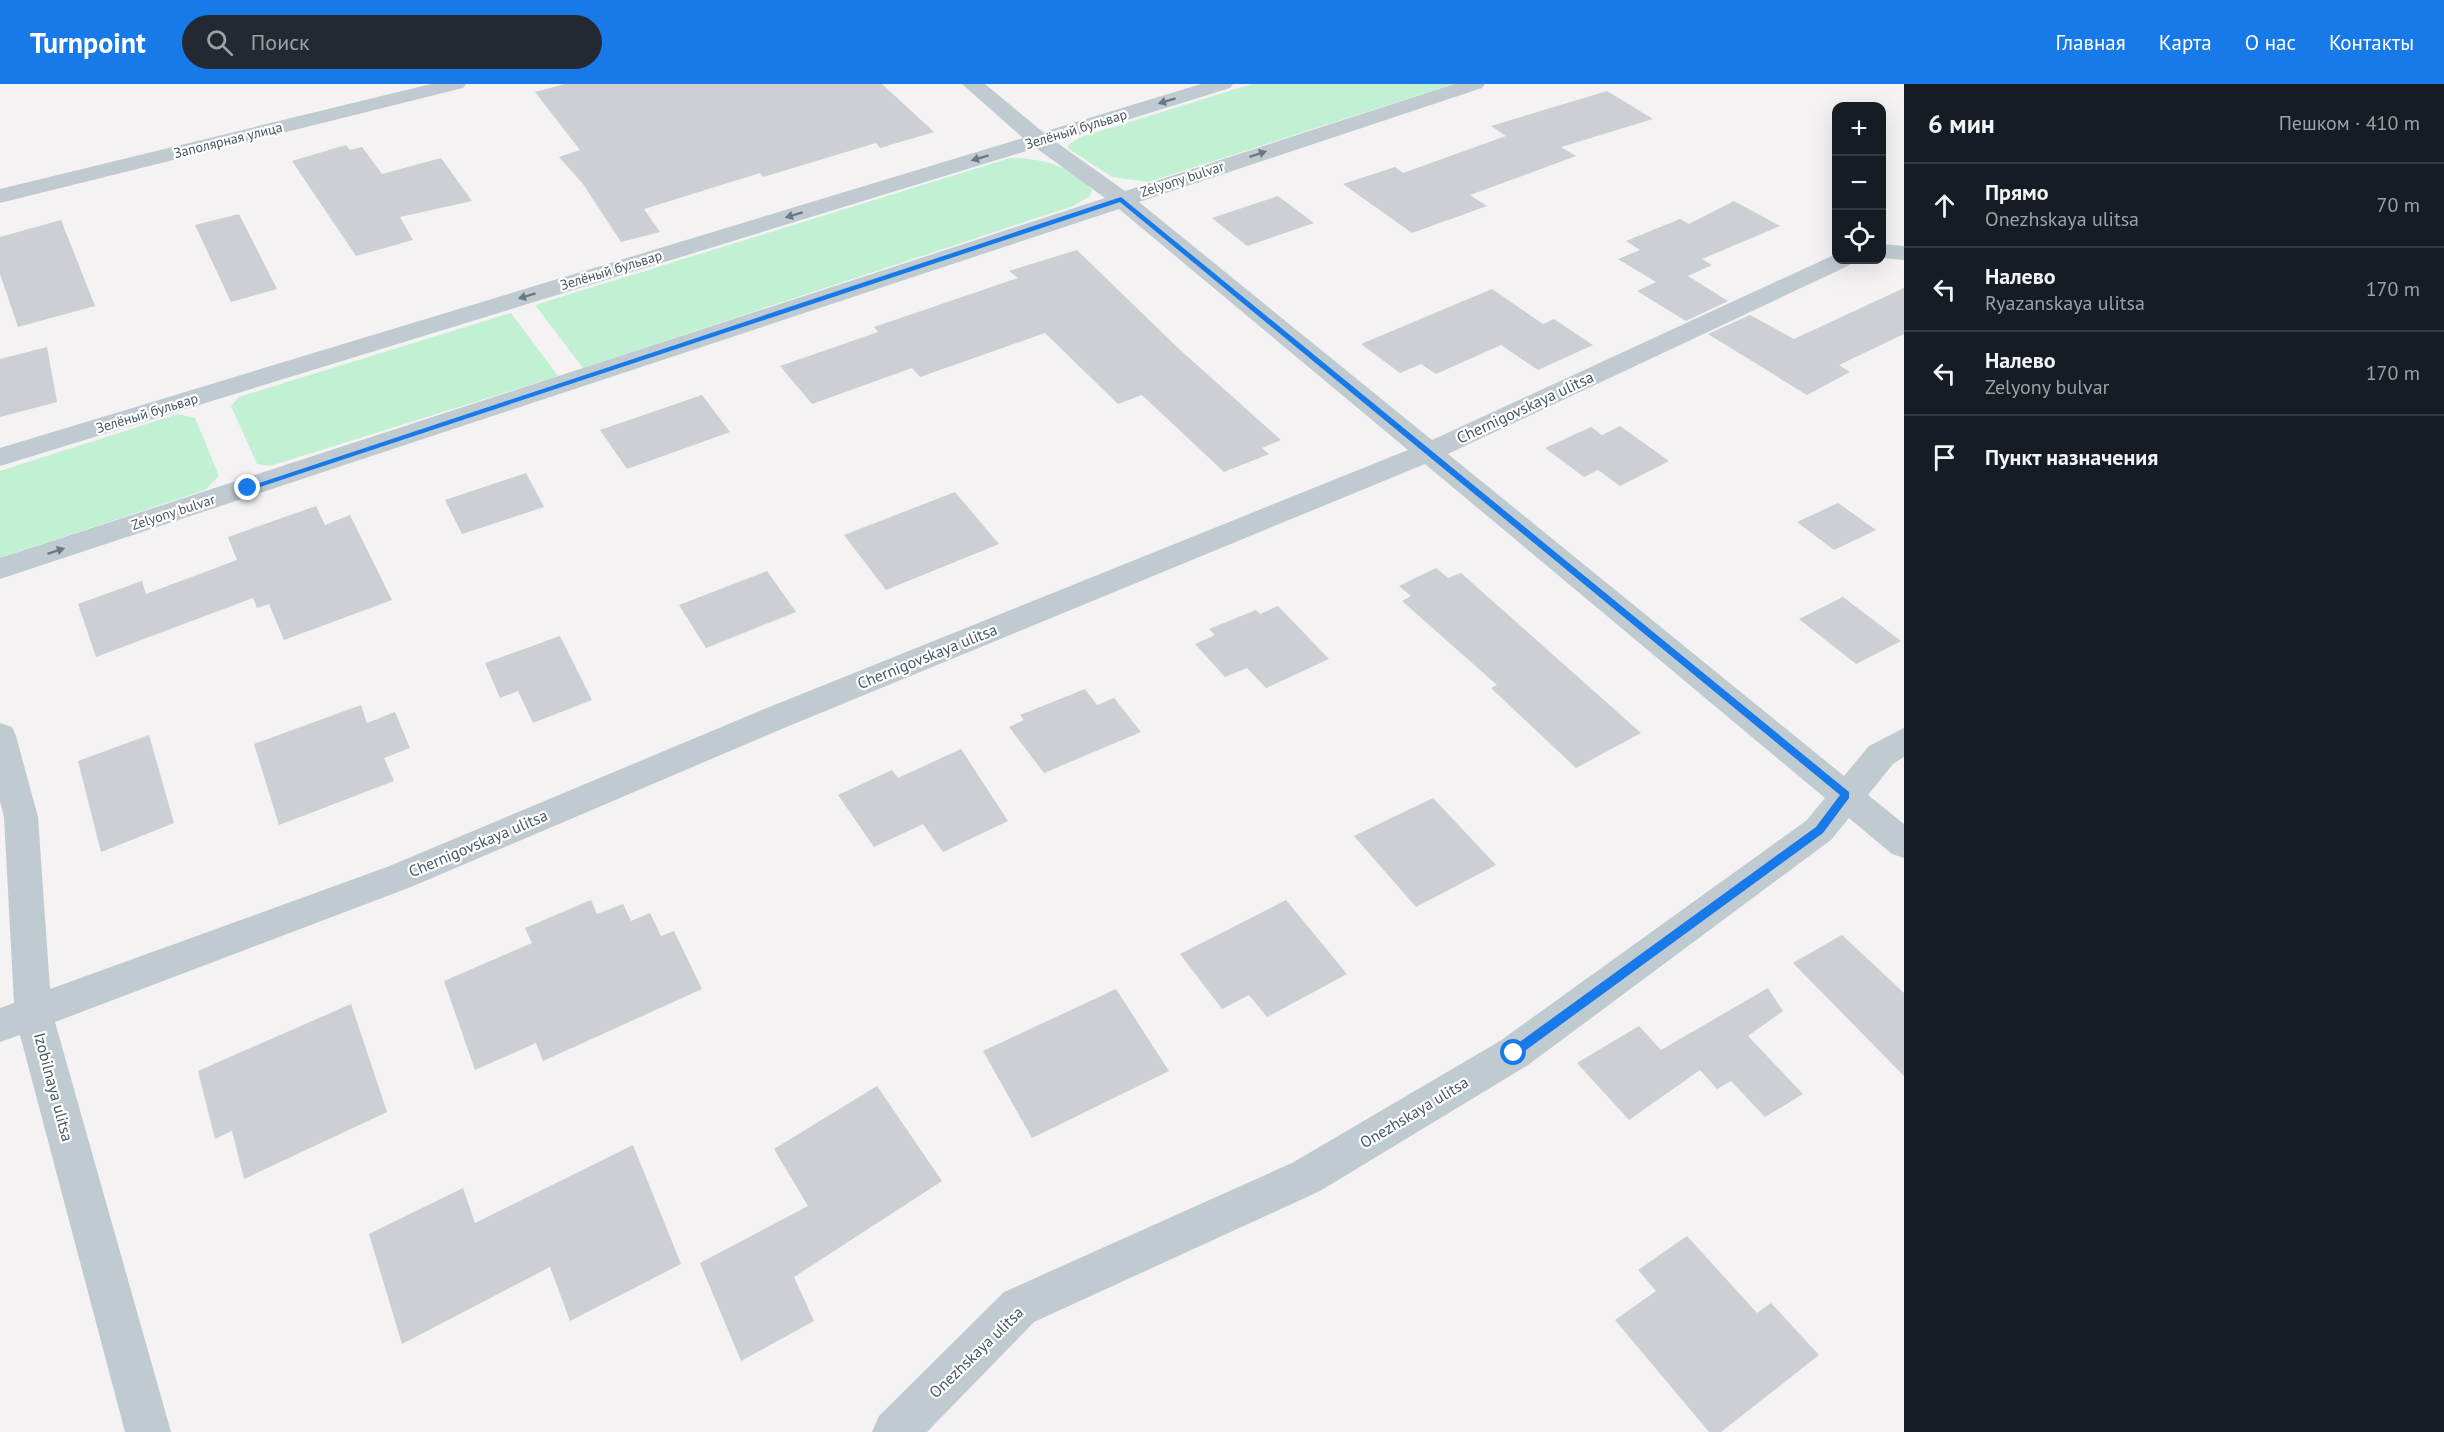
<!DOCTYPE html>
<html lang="ru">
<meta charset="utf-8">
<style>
:root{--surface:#171b24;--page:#242831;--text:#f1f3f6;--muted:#9ea1a6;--line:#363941;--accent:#1879e9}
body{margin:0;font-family:"PT Sans",sans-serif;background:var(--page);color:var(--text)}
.controls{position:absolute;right:18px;top:18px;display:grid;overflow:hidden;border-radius:12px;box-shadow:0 6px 24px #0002}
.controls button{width:54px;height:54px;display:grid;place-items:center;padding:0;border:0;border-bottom:2px solid var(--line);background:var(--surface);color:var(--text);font:30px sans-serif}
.stop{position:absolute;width:18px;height:18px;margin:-14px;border:4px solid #1879e9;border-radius:50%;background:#fff}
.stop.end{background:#1879e9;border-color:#fff;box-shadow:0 2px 6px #0008}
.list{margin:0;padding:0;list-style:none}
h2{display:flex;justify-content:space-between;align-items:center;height:78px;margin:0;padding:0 24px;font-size:26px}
h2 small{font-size:20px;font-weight:400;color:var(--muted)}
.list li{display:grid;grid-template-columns:39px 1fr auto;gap:18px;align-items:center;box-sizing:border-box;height:84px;padding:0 24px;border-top:2px solid var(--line)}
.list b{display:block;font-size:22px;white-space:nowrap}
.list p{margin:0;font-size:20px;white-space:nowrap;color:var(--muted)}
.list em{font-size:20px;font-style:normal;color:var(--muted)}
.icon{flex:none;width:33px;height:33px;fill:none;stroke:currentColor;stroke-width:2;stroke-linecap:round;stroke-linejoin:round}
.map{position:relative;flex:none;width:1904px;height:1348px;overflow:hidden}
header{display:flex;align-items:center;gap:36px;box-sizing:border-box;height:84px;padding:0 30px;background:var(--accent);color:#fff}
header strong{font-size:28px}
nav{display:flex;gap:33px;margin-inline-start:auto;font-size:21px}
.search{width:420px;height:54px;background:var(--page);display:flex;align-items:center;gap:15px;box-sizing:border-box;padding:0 21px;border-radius:33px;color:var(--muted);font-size:22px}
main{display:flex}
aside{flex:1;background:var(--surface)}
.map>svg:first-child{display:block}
.green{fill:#c1f1d2}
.building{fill:#cccfd4}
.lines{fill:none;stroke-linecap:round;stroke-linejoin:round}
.street{fill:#c0cad1;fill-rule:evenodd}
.oneway{fill:#6d7982}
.route{fill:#1879e9}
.labels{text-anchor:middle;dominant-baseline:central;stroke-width:4.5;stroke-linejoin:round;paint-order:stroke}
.far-street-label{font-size:14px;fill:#495660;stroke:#fff}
.street-label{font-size:16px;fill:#495660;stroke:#fff}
</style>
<header>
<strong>Turnpoint</strong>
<div class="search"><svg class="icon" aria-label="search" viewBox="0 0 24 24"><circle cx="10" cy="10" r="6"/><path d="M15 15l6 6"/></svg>Поиск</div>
<nav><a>Главная</a><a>Карта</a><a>О нас</a><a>Контакты</a></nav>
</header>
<main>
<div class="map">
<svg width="1904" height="1348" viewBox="0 0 1904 1348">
<rect width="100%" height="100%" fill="#f4f2f2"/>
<g class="green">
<path d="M1252 0H1453L1148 98 1112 93 1069 65 1068 61 1081 53Z"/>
<path d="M1010 74C1042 74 1070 82 1092 106L1090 112 1073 122 583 284 535 221Z"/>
<path d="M511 229 558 292 270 382 257 380 231 322 239 313Z"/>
<path d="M178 330 195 334 219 392 205 406 0 474V387Z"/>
</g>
<g class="building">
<path d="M565 0H882L934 48 880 64 876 59 763 93 760 89 644 125 660 148 621 158 583 100 559 73 580 66 535 8Z"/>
<path d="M1607 7 1653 35 1561 63 1576 72 1470 111 1487 122 1412 149 1343 100 1395 83 1403 89 1506 52 1491 42Z"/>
<path d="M346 61 350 66 362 63 382 90 441 74 472 117 400 133 413 156 356 172 292 77Z"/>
<path d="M1278 112 1314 139 1247 162 1212 134Z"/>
<path d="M1734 117 1780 142 1702 175 1712 181 1688 192 1728 217 1686 237 1637 207 1656 198 1618 175 1640 166 1626 157 1680 135 1689 140Z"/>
<path d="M239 130 277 205 231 218 195 141Z"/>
<path d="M61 136 95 222 18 243 0 190V153Z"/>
<path d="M1077 166 1179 265 1281 356 1262 364 1269 370 1224 388 1142 311 1118 320 1045 249 920 293 912 284 812 320 780 282 878 248 874 243 1018 194 1009 187Z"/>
<path d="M1904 204V250L1839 281 1850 288 1807 311 1708 250 1750 231 1794 255Z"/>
<path d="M1492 205 1543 240 1554 235 1593 261 1538 286 1501 261 1436 290 1421 280 1400 289 1361 260Z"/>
<path d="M47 263 57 318 0 333V275Z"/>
<path d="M702 311 730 348 627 385 600 346Z"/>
<path d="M1620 342 1669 377 1620 402 1598 386 1584 393 1545 364 1591 343 1602 351Z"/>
<path d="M526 389 544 423 462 450 445 416Z"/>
<path d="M955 408 999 460 886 506 844 451Z"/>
<path d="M1838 419 1876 446 1834 466 1797 438Z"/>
<path d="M316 422 325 441 350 431 392 516 284 556 269 520 257 524 253 514 96 573 78 520 142 497 146 510 237 476 228 453Z"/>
<path d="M1436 484 1448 494 1461 489 1641 649 1576 684 1491 604 1497 601 1402 517 1411 512 1399 502Z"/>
<path d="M767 487 796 528 706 564 679 521Z"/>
<path d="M1843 513 1901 557 1856 580 1799 535Z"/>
<path d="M1278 522 1329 575 1266 604 1247 584 1225 593 1195 560 1215 551 1209 545 1256 526 1260 530Z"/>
<path d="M560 552 592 616 533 639 518 607 500 614 485 579Z"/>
<path d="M1085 605 1097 621 1114 614 1141 648 1044 689 1009 643 1024 636 1020 631Z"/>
<path d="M361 621 367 639 395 628 410 664 384 674 394 697 279 741 254 660Z"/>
<path d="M149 651 174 739 101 768 78 677Z"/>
<path d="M961 665 1008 737 943 768 923 740 874 763 838 711 892 686 898 694Z"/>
<path d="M1433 714 1496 781 1416 823 1354 752Z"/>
<path d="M591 816 597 830 623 820 631 837 650 829 661 852 674 847 702 905 543 977 536 959 475 986 444 897 532 859 525 844Z"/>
<path d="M1286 816 1347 890 1267 933 1249 911 1222 925 1180 870Z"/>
<path d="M1842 851 1904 909V992L1793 879Z"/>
<path d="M1768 904 1783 927 1748 952 1803 1010 1765 1033 1731 997 1717 1005 1700 986 1629 1036 1577 979 1639 942 1661 966Z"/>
<path d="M1116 905 1169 987 1032 1054 983 967Z"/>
<path d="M351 920 387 1028 244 1095 232 1047 215 1055 198 987Z"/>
<path d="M877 1002 942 1097 794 1193 814 1237 741 1277 700 1179 808 1122 774 1065Z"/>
<path d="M633 1061 681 1180 570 1237 550 1183 402 1260 369 1150 463 1104 475 1139Z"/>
<path d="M1687 1152 1757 1229 1771 1219 1819 1271 1721 1348H1709L1615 1236 1656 1207 1638 1186Z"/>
</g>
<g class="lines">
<g class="street">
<path d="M431 0H466L463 4 0 119V105Z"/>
<path d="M962 0H985L1043 48 1201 0H1233L1230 4 1056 58 1125 107 1454 0H1485L1482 4 1139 118 1432 356 1834 171 1836 170V176H1854L1850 181 1448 370 1844 692 1869 662 1904 644V673L1893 680 1868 711 1904 740V774L1892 770 1849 734 1831 756 1528 981 1320 1107 1034 1238 927 1348H872L879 1332 1004 1208 1292 1079 1500 957 1807 736 1825 714 1425 380 784 644 411 803 55 938 171 1348H125L20 951 0 958V924L14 919 4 733 0 717V639L12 643 16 652 38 733 50 905 387 783 762 626 1408 366 1119 125 0 495V474L1105 114 1036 64 0 382V364L1023 54Z"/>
<path d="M1882 160 1904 162V176L1882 174Z"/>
</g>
</g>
<defs><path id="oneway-solid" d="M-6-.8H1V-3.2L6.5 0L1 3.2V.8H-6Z" transform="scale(1.5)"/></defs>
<g class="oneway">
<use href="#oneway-solid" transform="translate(1167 17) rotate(163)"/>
<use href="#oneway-solid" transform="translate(1258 70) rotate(-18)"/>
<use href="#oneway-solid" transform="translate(980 74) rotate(163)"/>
<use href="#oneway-solid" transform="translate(794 131) rotate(163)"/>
<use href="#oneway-solid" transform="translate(527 212) rotate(163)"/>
<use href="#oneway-solid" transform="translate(56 467) rotate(-18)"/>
</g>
<path class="route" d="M1121 113 1849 708V714L1823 749 1518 972H1510V965L1816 743 1840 711 1120 118 251 406 244 404Z"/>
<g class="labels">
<g class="far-street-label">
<text transform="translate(1076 45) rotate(-17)">Зелёный бульвар</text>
<text transform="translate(228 56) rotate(-14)">Заполярная улица</text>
<text transform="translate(1182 95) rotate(-18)">Zelyony bulvar</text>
<text transform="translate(611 186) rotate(-17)">Зелёный бульвар</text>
<text transform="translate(147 329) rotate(-17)">Зелёный бульвар</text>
<text transform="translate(173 428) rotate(-18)">Zelyony bulvar</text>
</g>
<g class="street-label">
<text transform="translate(1525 323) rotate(-25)">Chernigovskaya ulitsa</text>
<text transform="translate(927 572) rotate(-22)">Chernigovskaya ulitsa</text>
<text transform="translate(478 759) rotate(-23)">Chernigovskaya ulitsa</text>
<text transform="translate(54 1003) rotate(75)">Izobilnaya ulitsa</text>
<text transform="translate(1414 1028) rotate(-31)">Onezhskaya ulitsa</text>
<text transform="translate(976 1268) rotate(-44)">Onezhskaya ulitsa</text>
</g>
</g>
</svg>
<div class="controls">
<button>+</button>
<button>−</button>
<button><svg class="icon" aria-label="locate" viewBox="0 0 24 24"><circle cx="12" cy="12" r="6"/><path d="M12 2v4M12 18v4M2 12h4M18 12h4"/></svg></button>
</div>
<div class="stop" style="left:1514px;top:969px"></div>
<div class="stop end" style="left:248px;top:404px"></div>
</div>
<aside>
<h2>6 мин<small>Пешком · 410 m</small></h2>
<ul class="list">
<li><svg class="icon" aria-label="ahead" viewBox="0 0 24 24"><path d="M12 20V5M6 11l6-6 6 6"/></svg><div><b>Прямо</b><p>Onezhskaya ulitsa</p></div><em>70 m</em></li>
<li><svg class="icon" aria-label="left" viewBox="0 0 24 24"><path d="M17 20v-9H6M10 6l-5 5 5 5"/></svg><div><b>Налево</b><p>Ryazanskaya ulitsa</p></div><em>170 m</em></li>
<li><svg class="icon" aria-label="left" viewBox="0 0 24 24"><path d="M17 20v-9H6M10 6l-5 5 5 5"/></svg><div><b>Налево</b><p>Zelyony bulvar</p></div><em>170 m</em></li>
<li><svg class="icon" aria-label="arrive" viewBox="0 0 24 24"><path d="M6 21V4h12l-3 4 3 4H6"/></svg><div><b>Пункт назначения</b></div></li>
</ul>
</aside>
</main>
